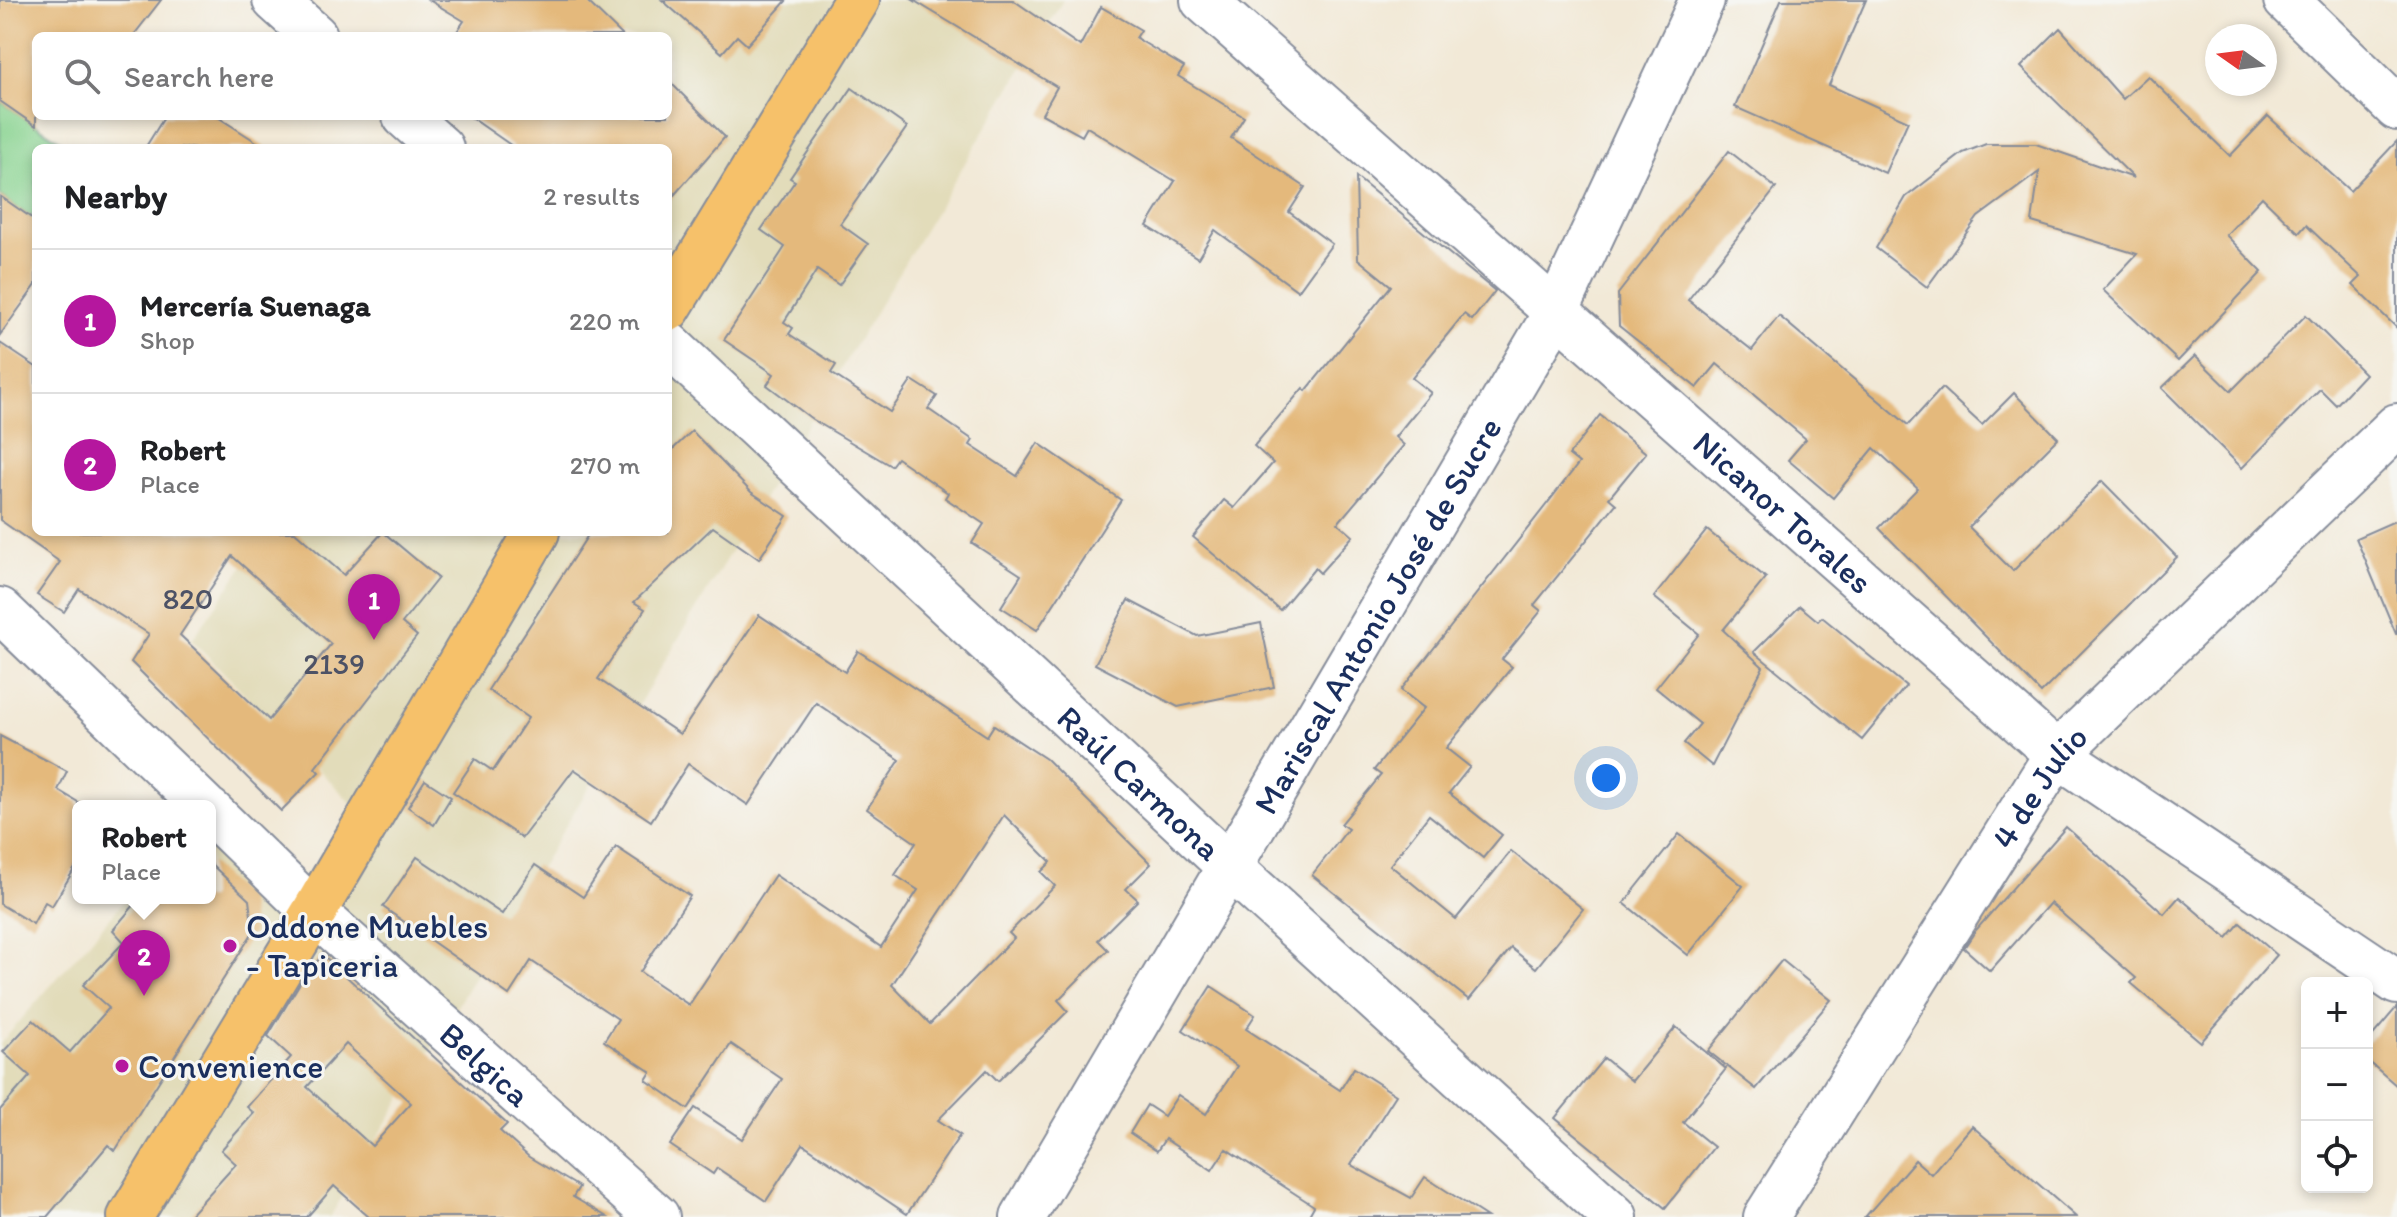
<!DOCTYPE html>
<meta charset="utf-8">
<style>
:root{--surface:#fff;--page:#f6f6f6;--text:#202124;--muted:#757577;--line:#e0e0e0;--accent:#b5179e}
body{margin:0;font-family:Itim,sans-serif;background:var(--page);color:var(--text)}
.controls{position:absolute;right:24px;bottom:24px;display:grid;overflow:hidden;border-radius:12px;box-shadow:0 4px 12px #0003}
.controls button{width:72px;height:72px;display:grid;place-items:center;padding:0;border:0;border-bottom:2px solid var(--line);background:var(--surface);color:var(--text);font:40px sans-serif}
.compass{position:absolute;left:2205px;top:24px;width:72px;height:72px;border-radius:50%;background:var(--surface);box-shadow:0 4px 12px #0003;rotate:284deg}
.you{position:absolute;left:1606px;top:778px;width:28px;height:28px;margin:-20px;border:6px solid #fff;border-radius:50%;background:#1a73e8;box-shadow:0 0 0 12px #1a73e833}
.badge{display:grid;place-items:center;width:52px;height:52px;border-radius:50%;background:var(--accent);color:#fff;font-size:26px;font-weight:700}
.pin{position:absolute;translate:-50% -66px;filter:drop-shadow(0 2px 4px #0008)}
.pin::after{content:'';position:absolute;top:42px;width:28px;height:24px;background:inherit;clip-path:polygon(0 0,100% 0,50% 100%)}
.popup{position:absolute;left:72px;top:800px;width:144px;height:104px;box-sizing:border-box;display:grid;place-content:center;border-radius:12px;background:var(--surface);filter:drop-shadow(0 2px 6px #0005);font-size:26px;white-space:nowrap;color:var(--muted)}
.popup b{font-size:30px;color:var(--text)}
.popup::after{content:'';position:absolute;left:50%;top:100%;margin-left:-16px;border:16px solid transparent;border-top-color:var(--surface)}
.list{margin:0;padding:0;list-style:none}
h2{display:flex;justify-content:space-between;align-items:center;height:104px;margin:0;padding:0 32px;font-size:34px}
h2 small{font-size:26px;font-weight:400;color:var(--muted)}
.list li{display:grid;grid-template-columns:52px 1fr auto;gap:24px;align-items:center;box-sizing:border-box;height:144px;padding:0 32px;border-top:2px solid var(--line)}
.list b{display:block;font-size:30px;white-space:nowrap}
.list p{margin:0;font-size:26px;white-space:nowrap;color:var(--muted)}
.list em{font-size:26px;font-style:normal;color:var(--muted)}
.icon{flex:none;width:44px;height:44px;fill:none;stroke:currentColor;stroke-width:2;stroke-linecap:round;stroke-linejoin:round}
.map{position:relative;flex:none;width:2397px;height:1217px;overflow:hidden}
.search{position:absolute;background:var(--surface);box-shadow:0 4px 12px #0003;left:32px;top:32px;width:640px;height:88px;display:flex;align-items:center;gap:20px;box-sizing:border-box;padding:0 28px;border-radius:12px;color:var(--muted);font-size:30px}
.panel{position:absolute;background:var(--surface);box-shadow:0 4px 12px #0003;left:32px;top:144px;width:640px;height:392px;border-radius:12px}
.map>svg:first-child{display:block}
.built{fill:#e2dcba}
.green{fill:#88d390;stroke:#528177;stroke-width:2}
.building{fill:#e4b97c;fill-rule:evenodd}
.lines{fill:none;stroke-linecap:round;stroke-linejoin:round}
.minor-casing{stroke:#868c9a;stroke-width:48}
.major-casing{stroke:#868c9a;stroke-width:48}
.minor{stroke:#fff;stroke-width:44}
.major{stroke:#f6c16b;stroke-width:44}
.poi-dot{fill:#b5179e;stroke:#f6f6f2;stroke-width:3}
.labels{text-anchor:middle;dominant-baseline:central;stroke-width:6;stroke-linejoin:round;paint-order:stroke}
.number-label{font-size:30px;fill:#4d5266}
.street-label{font-size:34px;fill:#1b2f5e;stroke:#f6f6f2}
.poi-label{font-size:34px;fill:#1b2f5e;stroke:#f6f6f2;text-anchor:start}
</style>
<div class="map">
<svg width="2397" height="1217" viewBox="0 0 2397 1217">
<rect width="100%" height="100%" fill="#f6f6f2"/>
<filter id="ink" filterUnits="userSpaceOnUse"><feTurbulence type="fractalNoise" baseFrequency=".0125" numOctaves="2"/><feDisplacementMap in="SourceGraphic" scale="16" xChannelSelector="R" yChannelSelector="G"/><feConvolveMatrix kernelMatrix="1 2 1 2 8 2 1 2 1" color-interpolation-filters="sRGB"/></filter>
<filter id="wash" filterUnits="userSpaceOnUse"><feTurbulence type="fractalNoise" baseFrequency=".006" numOctaves="4" result="noise"/><feDisplacementMap in="SourceGraphic" scale="32" xChannelSelector="R" yChannelSelector="G"/><feGaussianBlur stdDeviation="1.8" result="paint"/><feColorMatrix in="noise" values="0 0 0 0 0 0 0 0 0 0 0 0 0 0 0 0 0 1.4 0 .05"/><feComposite in="paint" operator="in"/></filter>
<g filter="url(#wash)">
<rect width="100%" height="100%" fill="#f2e9d7"/>
<path class="built" d="M597 0H1063L330 1217H0V1044L127 898H210V811L314 912 368 820 192 640 267 532H668V36H575Z"/>
<path class="green" d="M0 101 71 148H36V210L31 218 0 196Z"/>
<g id="blocks">
<g class="building">
<path d="M0 0H161L133 36H36V126L0 101Z"/>
<path d="M429 0H586L623 36H454L464 21Z"/>
<path d="M662 0H787L747 45 737 36 722 53Z"/>
<path d="M913 0H1013L1080 46 1101 7 1141 30 1136 38 1184 67 1178 76 1244 117 1231 138 1305 187 1289 212 1332 244 1298 291 1215 230 1198 258 1147 226 1175 181 1087 127 1082 136 1042 114 1057 87Z"/>
<path d="M1781 0H1866L1829 85 1908 121 1885 173 1735 107Z"/>
<path d="M2060 28 2123 99 2148 76 2230 156 2268 116 2350 191 2397 141V328L2353 285 2361 277 2306 225 2299 233 2262 197 2226 235 2262 272 2178 361 2103 290 2137 254 2032 222 2039 172 1978 217 1927 287 1876 248 1906 197 1963 153 1986 144H2036L2134 178 2021 67Z"/>
<path d="M668 80 725 137 668 202V148H515L469 116H668Z"/>
<path d="M852 88 907 127 840 224 868 244 839 285 817 270 784 322 793 328 789 334 836 365 831 373 890 412 912 380 937 396 928 409 973 440 970 445 1017 476 1038 443 1121 500 1037 630 1001 607 1021 575 972 543 984 524 945 498 948 493 897 458 891 466 812 419 767 385 774 374 724 340 785 247 761 230 795 181 790 178Z"/>
<path d="M165 116H216L266 148H145Z"/>
<path d="M1729 151 1776 188 1688 300 1752 350 1779 316 1908 425 1942 388 1982 425 2014 393 2058 438 1969 527 2013 571 2102 481 2177 557 2041 693 1879 528 1918 488 1874 448 1833 498 1788 460 1806 439 1717 364 1697 388 1619 326 1618 294Z"/>
<path d="M1356 177 1495 291 1472 320 1464 314 1412 378 1431 393 1395 437 1404 445 1338 523 1353 536 1320 573 1315 568 1280 610 1193 537 1224 500 1234 508 1273 463 1254 446 1303 388 1306 391 1391 286 1358 259Z"/>
<path d="M0 196 36 221V285L0 335Z"/>
<path d="M2306 315 2365 374 2336 405 2320 389 2242 468 2162 388 2195 356 2231 391Z"/>
<path d="M0 343 36 367V532H295L344 575 383 532 438 578 402 623 417 636 315 768 319 772 281 811 131 662 149 634 79 589 64 612 37 595 60 562 0 520ZM232 556 331 644 269 720 180 635Z"/>
<path d="M1600 415 1646 453 1609 498 1616 504 1534 605 1541 611 1502 659 1512 667 1446 748 1470 767 1449 793 1502 835 1483 858 1429 815 1390 865 1456 919 1511 851 1583 909 1536 968 1511 948 1469 1000 1312 875 1348 829 1341 824 1381 775 1374 770 1424 708 1401 690 1579 463 1569 455Z"/>
<path d="M692 431 751 492 787 516 759 559 713 527 634 602 645 609 598 679 680 734 759 615 845 672 858 651 987 736 994 725 1046 759 1151 864 1126 889 1138 900 1098 940 1108 950 1058 1000 1068 1011 998 1081 987 1070 938 1120 960 1135 907 1214 803 1144 766 1201 717 1168 713 1174 670 1145 695 1108 742 1139 782 1079 731 1044 688 1109 646 1080 651 1072 604 1041 618 1019 531 961 509 995 383 907 417 857 502 914 535 865 583 897 616 847 690 896 640 972 689 1005 775 875 881 947 918 890 895 875 916 843 867 809 900 760 816 703 748 805 688 764 651 821 574 769 522 838 453 792 475 759 493 771 528 718 488 690 590 532H668V454ZM1004 815 1051 862 1041 872 1055 886 1009 933 1014 938 930 1024 892 985Z"/>
<path d="M2397 520V634H2396L2356 538Z"/>
<path d="M1707 530 1766 578 1723 630 1763 667 1712 766 1684 743 1700 724 1656 688 1699 634 1654 597Z"/>
<path d="M1128 600 1197 636 1261 623 1274 687 1178 707 1095 664Z"/>
<path d="M1800 606 1818 621 1822 617 1906 686 1862 740 1754 652Z"/>
<path d="M0 736 67 771 58 790 78 802V863L52 906 45 902 33 924 0 904Z"/>
<path d="M425 780 451 797 434 825 408 807Z"/>
<path d="M2066 827 2164 914 2179 897 2227 938 2240 923 2277 955 2201 1042 2131 983 2136 978 2050 903 1990 971 1964 948 1976 930Z"/>
<path d="M1679 834 1743 886 1688 955 1624 903Z"/>
<path d="M210 863 249 900 253 932 115 1151 108 1145 47 1217H0V1110L30 1076 3 1052 33 1020 70 1052 109 1008 83 985 124 942 113 930 140 898H210Z"/>
<path d="M323 955 507 1124 500 1131 529 1157 579 1187 573 1197 607 1217H369L334 1186 307 1217H188L236 1164 221 1150 254 1113 247 1107 291 1057 268 1036 306 973ZM346 1044 411 1103 372 1146 307 1087Z"/>
<path d="M1782 960 1831 1000 1756 1089 1708 1051Z"/>
<path d="M1211 986 1255 1015 1246 1029 1340 1090 1354 1068 1396 1095 1351 1165 1411 1198 1425 1177 1487 1217H1308L1314 1206 1226 1149 1212 1170 1165 1139 1157 1151 1130 1133 1147 1105 1164 1116 1178 1095 1206 1114 1237 1066 1183 1030Z"/>
<path d="M2397 1007V1086L2367 1060V1042Z"/>
<path d="M1676 1027 1726 1069 1683 1122 1714 1147 1665 1208 1555 1118 1604 1058 1632 1081Z"/>
<path d="M1972 1126 2076 1217H1865L1915 1160 1931 1174Z"/>
</g>
</g>
</g>
<g filter="url(#ink)">
<use href="#blocks" fill-opacity="0" stroke="#868c9a" stroke-width="2"/>
<g class="lines">
<g class="minor-casing">
<g id="minor">
<path d="M275 0 315 36"/>
<path id="s1" d="M1203 0 2057 754 2397 982"/>
<path d="M2286 0 2397 108"/>
<path d="M405 116 441 148"/>
<path id="s2" d="M668 344 1231 868 1615 1217"/>
<path d="M0 610 204 806"/>
<path id="s3" d="M210 811 314 912 657 1217"/>
<path id="s4" d="M1023 1217 1555 314 1702 0"/>
<path id="s5" d="M1766 1217 2057 754 2397 426"/>
</g>
</g>
<g class="major-casing">
<g id="major">
<path d="M668 309 857 0"/>
<path d="M130 1217 314 912 537 532"/>
</g>
</g>
<use href="#minor" class="minor"/>
<use href="#major" class="major"/>
</g>
</g>
<g class="poi-dot">
<circle cx="230" cy="946" r="8"/>
<circle cx="122" cy="1066" r="8"/>
</g>
<g class="labels">
<g class="number-label">
<text x="188" y="598">820</text>
<text x="334" y="663">2139</text>
</g>
<g class="street-label">
<text stroke="none"><textPath href="#s1" startOffset="774">Nicanor Torales</textPath></text>
<text stroke="none"><textPath href="#s4" startOffset="698">Mariscal Antonio José de Sucre</textPath></text>
<text stroke="none"><textPath href="#s2" startOffset="644">Raúl Carmona</textPath></text>
<text stroke="none"><textPath href="#s5" startOffset="510">4 de Julio</textPath></text>
<text stroke="none"><textPath href="#s3" startOffset="374">Belgica</textPath></text>
</g>
<g class="poi-label">
<text x="246" y="926">Oddone Muebles<tspan x="246" dy="39">- Tapiceria</tspan></text>
<text x="138" y="1066">Convenience</text>
</g>
</g>
</svg>
<div class="controls">
<button>+</button>
<button>−</button>
<button><svg class="icon" aria-label="locate" viewBox="0 0 24 24"><circle cx="12" cy="12" r="6"/><path d="M12 2v4M12 18v4M2 12h4M18 12h4"/></svg></button>
</div>
<svg class="compass" viewBox="-18 -18 36 36"><path d="M0-13l5 13h-10z" fill="#e53935"/><path d="M0 13l5-13h-10z" fill="#757577"/></svg>
<div class="you"></div>
<div class="pin badge" style="left:374px;top:640px">1</div>
<div class="pin badge" style="left:144px;top:996px">2</div>
<div class="popup"><b>Robert</b>Place</div>
<div class="search"><svg class="icon" aria-label="search" viewBox="0 0 24 24"><circle cx="10" cy="10" r="6"/><path d="M15 15l6 6"/></svg>Search here</div>
<section class="panel">
<h2>Nearby<small>2 results</small></h2>
<ul class="list">
<li><span class="badge">1</span><div><b>Mercería Suenaga</b><p>Shop</p></div><em>220 m</em></li>
<li><span class="badge">2</span><div><b>Robert</b><p>Place</p></div><em>270 m</em></li>
</ul>
</section>
</div>
